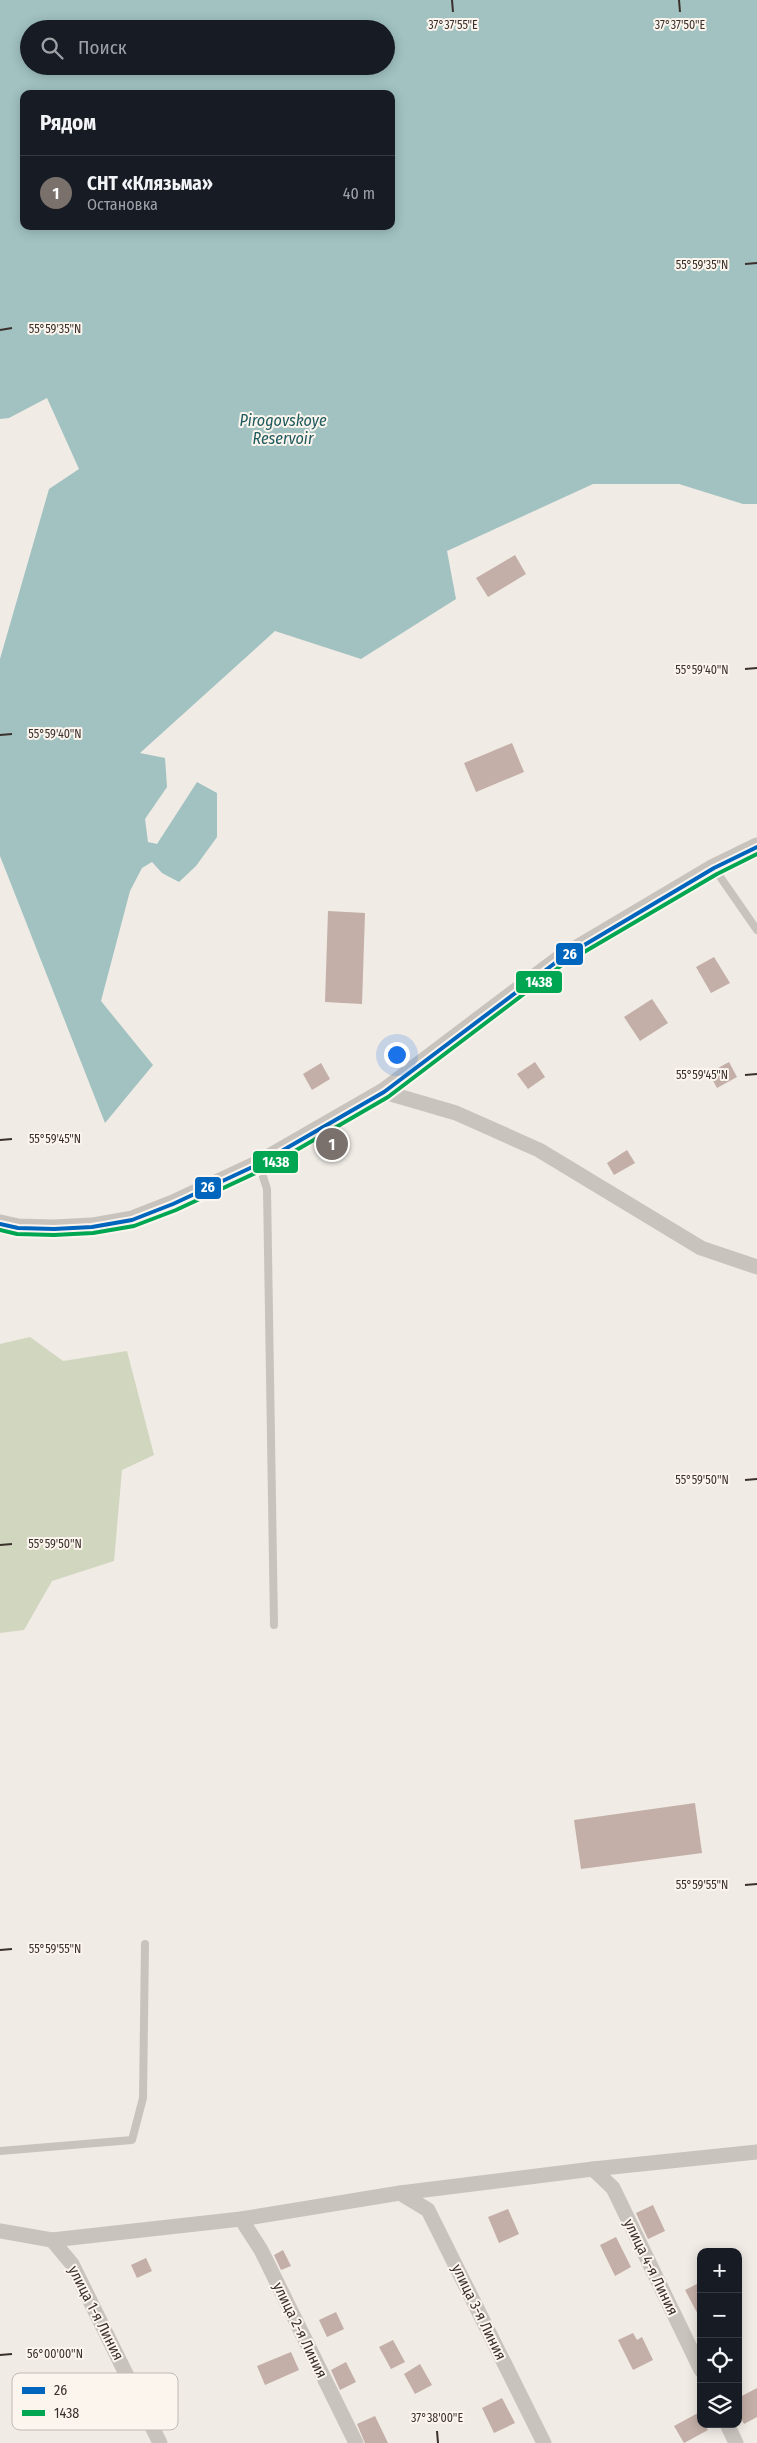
<!DOCTYPE html>
<html lang="ru">
<meta charset="utf-8">
<style>
:root{--surface:#171b24;--page:#20242c;--text:#f1f3f6;--muted:#9ea1a6;--line:#363941;--accent:#7a716c}
body{margin:0;font-family:"Fira Sans Condensed",sans-serif;background:var(--page);color:var(--text)}
.controls{position:absolute;right:15px;bottom:15px;display:grid;overflow:hidden;border-radius:10px;box-shadow:0 2px 12px #0003}
.controls button{width:45px;height:45px;display:grid;place-items:center;padding:0;border:0;border-bottom:1px solid var(--line);background:var(--surface);color:var(--text);font:25px sans-serif}
.you{position:absolute;left:396px;top:1054px;width:18px;height:18px;margin:-12px;border:4px solid #fff;border-radius:50%;background:#1a73e8;box-shadow:0 0 0 8px #1a73e833}
.badge{display:grid;place-items:center;width:32px;height:32px;border-radius:50%;background:var(--accent);color:#fff;font-size:16px;font-weight:700}
.pin{position:absolute;translate:-50% -50%;border:2px solid #fff;box-shadow:0 1px 5px #0006}
.list{margin:0;padding:0;list-style:none}
h2{display:flex;justify-content:space-between;align-items:center;height:65px;margin:0;padding:0 20px;font-size:21px}
h2 small{font-size:16px;font-weight:400;color:var(--muted)}
.list li{display:grid;grid-template-columns:32px 1fr auto;gap:15px;align-items:center;box-sizing:border-box;height:75px;padding:0 20px;border-top:1px solid var(--line)}
.list b{display:block;font-size:19px;white-space:nowrap}
.list p{margin:0;font-size:16px;white-space:nowrap;color:var(--muted)}
.list em{font-size:16px;font-style:normal;color:var(--muted)}
.icon{flex:none;width:28px;height:28px;fill:none;stroke:currentColor;stroke-width:2;stroke-linecap:round;stroke-linejoin:round}
.map{position:relative;flex:none;width:757px;height:2443px;overflow:hidden}
.search{position:absolute;background:var(--surface);box-shadow:0 2px 12px #0003;left:20px;top:20px;width:375px;height:55px;display:flex;align-items:center;gap:12px;box-sizing:border-box;padding:0 18px;border-radius:28px;color:var(--muted);font-size:19px}
.panel{position:absolute;background:var(--surface);box-shadow:0 2px 12px #0003;left:20px;top:90px;width:375px;height:140px;border-radius:10px}
.map>svg:first-child{display:block}
.green{fill:#d1d6bf}
.water{fill:#a1c2c1;fill-rule:evenodd}
.building{fill:#c3afa7}
.lines{fill:none;stroke-linecap:round;stroke-linejoin:round}
.service{stroke:#c9c3be;stroke-width:8}
.minor{stroke:#c9c3be;stroke-width:15}
.tertiary{stroke:#c9c3be;stroke-width:19}
.bus-1-casing{stroke:#fbf5ee;stroke-width:8}
.bus-2-casing{stroke:#fbf5ee;stroke-width:8}
.bus-1{stroke:#0065bd;stroke-width:4}
.bus-2{stroke:#00a651;stroke-width:4}
.ticks{fill:none;stroke:#3b302b;stroke-width:2}
.labels{text-anchor:middle;dominant-baseline:central;stroke-width:4;stroke-linejoin:round;paint-order:stroke}
.street-label{font-size:15px;fill:#3b302b;stroke:#fbf5ee}
.water-label{font-size:16px;font-style:italic;fill:#1f5a5e;stroke:#fbf5ee}
.key{fill:#fbf5ee;stroke:#c1bab4;stroke-width:1}
.key-label{font-size:14px;fill:#3b302b}
.ticks-label{font-size:12px;text-anchor:middle;fill:#3b302b;stroke:#fbf5ee;stroke-width:4;stroke-linejoin:round;paint-order:stroke}
.line-badge{stroke:#fbf5ee;stroke-width:2}
.badge-label{font-size:14px;text-anchor:middle;font-weight:bold;fill:#fff}
</style>
<div class="map">
<svg width="757" height="2443" viewBox="0 0 757 2443">
<rect width="100%" height="100%" fill="#f0ebe5"/>
<path class="green" d="M30 1337 63 1361 127 1351 154 1455 122 1470 114 1561 52 1581 24 1630 0 1633V1344Z"/>
<path class="water" d="M0 0H757V504H743L679 484H593L447 551 456 599 361 659 275 631 140 753 165 758 167 787 145 819 148 842 157 844 197 782 217 793V837L196 866 179 882 162 873 152 862 142 868 130 891 101 1001 153 1065 105 1123 0 856V659L49 489 79 469 47 398 9 418 0 419ZM29 29H386V66H29ZM24 94H391V226H24Z"/>
<g class="building">
<path d="M515 555 526 574 488 597 476 578Z"/>
<path d="M512 743 524 772 476 792 464 763Z"/>
<path d="M328 911 365 913 362 1004 325 1002Z"/>
<path d="M714 957 730 983 711 993 696 967Z"/>
<path d="M652 999 668 1023 640 1041 624 1017Z"/>
<path d="M535 1062 545 1077 528 1089 517 1074Z"/>
<path d="M729 1062 737 1077 717 1088 709 1073Z"/>
<path d="M321 1063 330 1079 312 1090 303 1074Z"/>
<path d="M627 1150 635 1163 614 1175 607 1163Z"/>
<path d="M695 1803 702 1853 581 1869 574 1820Z"/>
<path d="M653 2205 665 2231 648 2239 636 2213Z"/>
<path d="M508 2209 519 2234 499 2243 488 2217Z"/>
<path d="M616 2237 631 2267 615 2276 600 2245Z"/>
<path d="M283 2250 291 2266 281 2270 274 2255Z"/>
<path d="M146 2258 152 2271 137 2278 131 2265Z"/>
<path d="M701 2282V2320L685 2290Z"/>
<path d="M336 2312 344 2329 327 2337 319 2320Z"/>
<path d="M633 2333 637 2340 642 2337 653 2360 633 2370 618 2340Z"/>
<path d="M393 2340 405 2362 391 2369 379 2347Z"/>
<path d="M291 2352 299 2370 265 2385 257 2366Z"/>
<path d="M346 2362 356 2382 340 2390 331 2370Z"/>
<path d="M420 2364 432 2385 415 2394 404 2374Z"/>
<path d="M757 2388V2417L744 2424 738 2413V2398Z"/>
<path d="M502 2398 515 2423 494 2433 482 2408Z"/>
<path d="M698 2413 701 2424H704L708 2430 684 2443 674 2426Z"/>
<path d="M375 2416 388 2443H365L357 2424Z"/>
</g>
<g class="lines">
<g class="service">
<path d="M714 868 757 930"/>
<path d="M259 1164 267 1189 274 1625"/>
<path d="M0 2151 132 2140 143 2098 145 1944"/>
</g>
<g class="minor">
<path d="M384 1092 456 1113 539 1150 701 1248 757 1267"/>
<path d="M593 2169 613 2188 701 2370"/>
<path d="M400 2193 428 2210 544 2443"/>
<path d="M241 2219 261 2250 356 2443"/>
<path d="M0 2231 52 2240 241 2219 400 2193 593 2169 757 2152"/>
<path d="M52 2240 72 2264 160 2443"/>
<path d="M727 2424 736 2443"/>
</g>
<path class="tertiary" d="M0 1224 18 1228 54 1229 92 1227 132 1220 173 1204 259 1164 384 1092 559 960 714 868 757 847"/>
<g class="bus-1-casing">
<path id="bus-1" d="M0 1224 18 1228 54 1229 92 1227 132 1220 173 1204 259 1164 384 1092 559 960 714 868 757 847"/>
</g>
<g class="bus-2-casing">
<path id="bus-2" d="M0 1230 17 1234 54 1235 93 1233 134 1226 176 1210 262 1170 388 1097 562 965 717 874 757 854"/>
</g>
<use href="#bus-1" class="bus-1"/>
<use href="#bus-2" class="bus-2"/>
</g>
<path class="ticks" d="M452 0 453 12M679 0 680 12M745 264 757 263M0 330 12 328M745 669 757 668M0 735 12 734M745 1075 757 1074M0 1140 12 1139M745 1480 757 1479M0 1545 12 1544M745 1885 757 1884M0 1950 12 1949M0 2355 12 2354M437 2431 438 2443"/>
<g class="labels">
<g class="street-label">
<text transform="translate(651 2267) rotate(64)">улица 4-я Линия</text>
<text transform="translate(479 2312) rotate(64)">улица 3-я Линия</text>
<text transform="translate(96 2313) rotate(63)">улица 1-я Линия</text>
<text transform="translate(300 2330) rotate(64)">улица 2-я Линия</text>
</g>
<g class="water-label">
<text x="283" y="420">Pirogovskoye<tspan x="283" dy="18">Reservoir</tspan></text>
</g>
</g>
<rect x="12" y="2373" width="166" height="57" rx="8" class="key"/>
<rect x="22" y="2387" width="23" height="7" fill="#0065bd"/>
<rect x="22" y="2410" width="23" height="6" fill="#00a651"/>
<g class="key-label">
<text x="54" y="2395">26</text>
<text x="54" y="2418">1438</text>
</g>
<g class="ticks-label">
<text x="453" y="29">37°37'55"E</text>
<text x="680" y="29">37°37'50"E</text>
<text x="702" y="269">55°59'35"N</text>
<text x="55" y="333">55°59'35"N</text>
<text x="702" y="674">55°59'40"N</text>
<text x="55" y="738">55°59'40"N</text>
<text x="702" y="1079">55°59'45"N</text>
<text x="55" y="1143">55°59'45"N</text>
<text x="702" y="1484">55°59'50"N</text>
<text x="55" y="1548">55°59'50"N</text>
<text x="702" y="1889">55°59'55"N</text>
<text x="55" y="1953">55°59'55"N</text>
<text x="55" y="2358">56°00'00"N</text>
<text x="437" y="2422">37°38'00"E</text>
</g>
<g class="line-badge">
<rect x="555" y="942" width="29" height="24" rx="5" fill="#0065bd"/>
<rect x="515" y="970" width="48" height="24" rx="5" fill="#00a651"/>
<rect x="252" y="1150" width="47" height="24" rx="5" fill="#00a651"/>
<rect x="194" y="1176" width="28" height="24" rx="5" fill="#0065bd"/>
</g>
<g class="badge-label">
<text x="570" y="959">26</text>
<text x="539" y="987">1438</text>
<text x="276" y="1167">1438</text>
<text x="208" y="1192">26</text>
</g>
</svg>
<div class="controls">
<button>+</button>
<button>−</button>
<button><svg class="icon" aria-label="locate" viewBox="0 0 24 24"><circle cx="12" cy="12" r="6"/><path d="M12 2v4M12 18v4M2 12h4M18 12h4"/></svg></button>
<button><svg class="icon" aria-label="layers" viewBox="0 0 24 24"><path d="M12 4l9 5-9 5-9-5zM3 14l9 5 9-5"/></svg></button>
</div>
<div class="you"></div>
<div class="pin badge" style="left:332px;top:1144px">1</div>
<div class="search"><svg class="icon" aria-label="search" viewBox="0 0 24 24"><circle cx="10" cy="10" r="6"/><path d="M15 15l6 6"/></svg>Поиск</div>
<section class="panel">
<h2>Рядом<small></small></h2>
<ul class="list">
<li><span class="badge">1</span><div><b>СНТ «Клязьма»</b><p>Остановка</p></div><em>40 m</em></li>
</ul>
</section>
</div>
